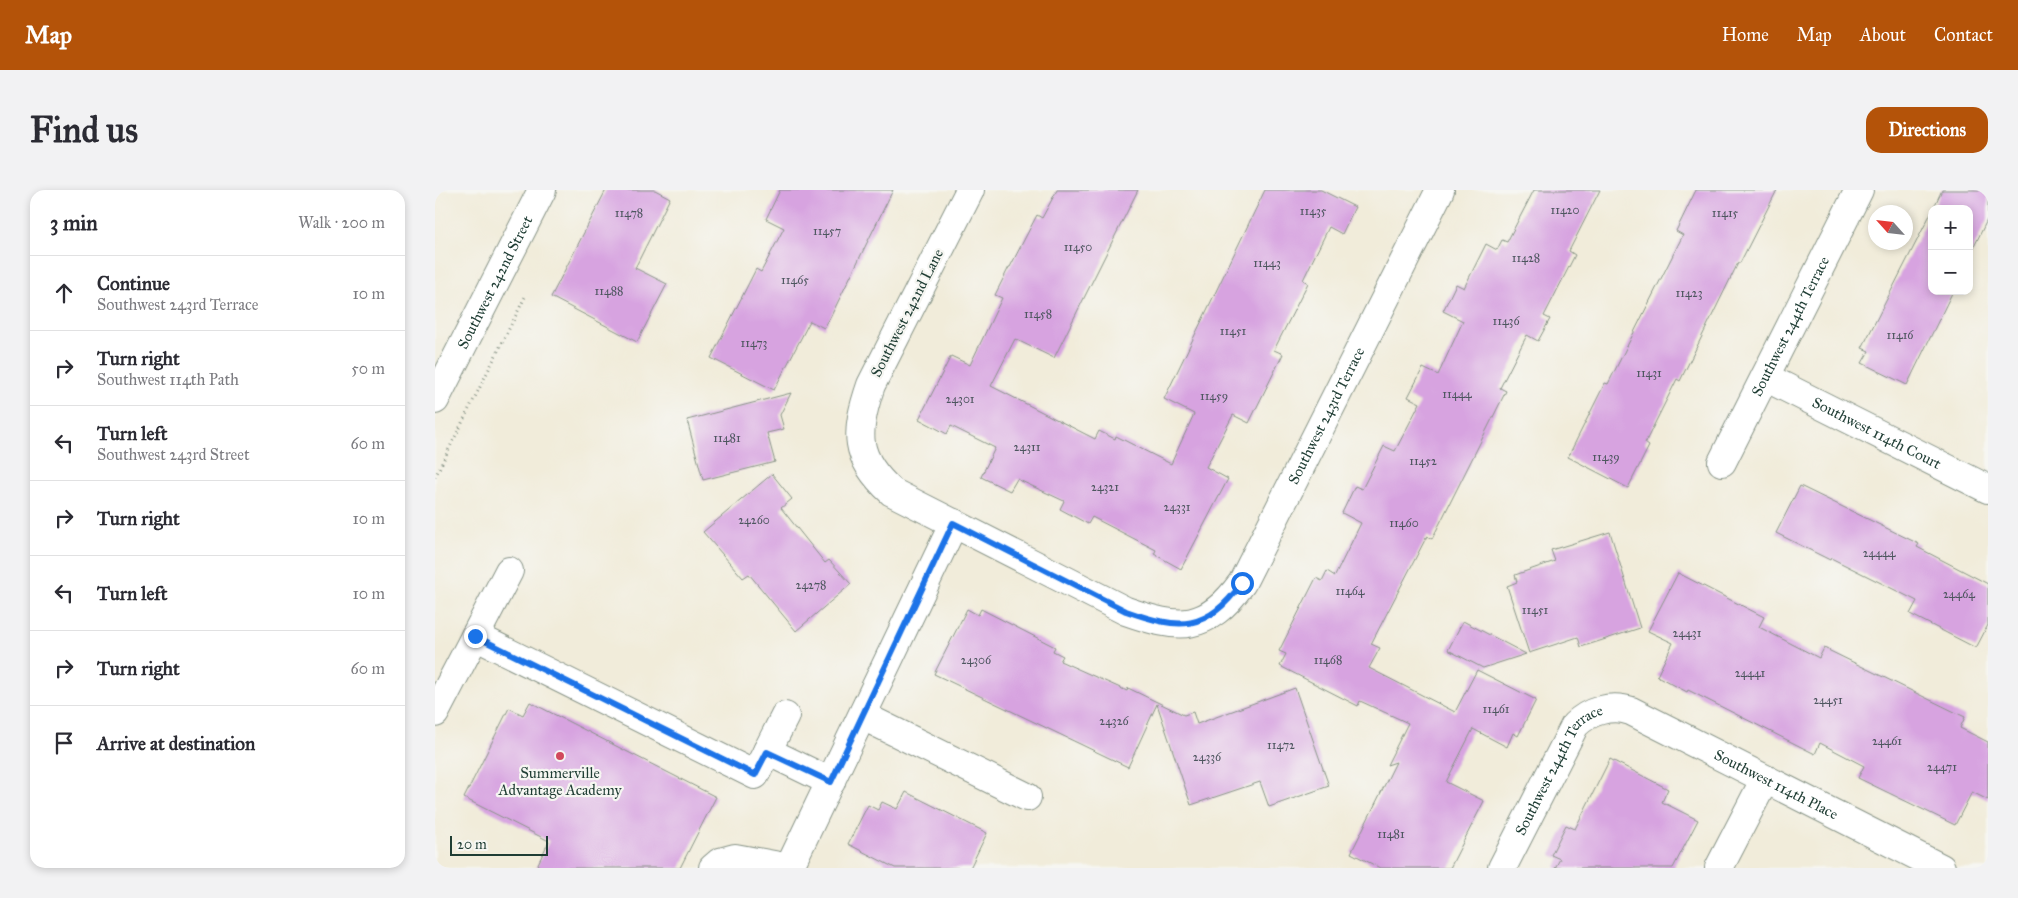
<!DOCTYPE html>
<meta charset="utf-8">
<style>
:root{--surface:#fff;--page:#f2f2f3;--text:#2b2b33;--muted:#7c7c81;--line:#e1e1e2;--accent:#b45309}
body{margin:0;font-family:"IM FELL Great Primer",serif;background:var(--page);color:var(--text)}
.controls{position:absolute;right:15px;top:15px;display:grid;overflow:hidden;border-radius:10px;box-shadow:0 2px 8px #0003}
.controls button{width:45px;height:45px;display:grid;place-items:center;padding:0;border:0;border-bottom:1px solid var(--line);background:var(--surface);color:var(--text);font:25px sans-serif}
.compass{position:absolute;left:1433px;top:15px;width:45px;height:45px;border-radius:50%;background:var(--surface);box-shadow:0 2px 8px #0003;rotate:297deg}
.scale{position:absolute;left:15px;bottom:12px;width:98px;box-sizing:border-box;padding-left:5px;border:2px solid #1f3d34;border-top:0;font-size:14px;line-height:18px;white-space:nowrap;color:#1f3d34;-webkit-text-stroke:4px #f6f6f2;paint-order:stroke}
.stop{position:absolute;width:15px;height:15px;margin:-11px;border:4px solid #1a73e8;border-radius:50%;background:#fff}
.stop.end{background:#1a73e8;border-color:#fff;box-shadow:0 1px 5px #0008}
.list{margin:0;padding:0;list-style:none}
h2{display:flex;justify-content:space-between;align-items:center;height:65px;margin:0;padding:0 20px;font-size:21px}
h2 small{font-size:16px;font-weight:400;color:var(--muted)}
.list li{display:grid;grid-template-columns:32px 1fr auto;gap:15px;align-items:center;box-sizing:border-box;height:75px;padding:0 20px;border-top:1px solid var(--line)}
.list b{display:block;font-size:19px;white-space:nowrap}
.list p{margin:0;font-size:16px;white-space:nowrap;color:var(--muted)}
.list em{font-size:16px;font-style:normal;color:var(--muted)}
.icon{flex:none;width:28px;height:28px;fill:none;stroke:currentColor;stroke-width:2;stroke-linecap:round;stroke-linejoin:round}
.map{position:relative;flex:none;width:1553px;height:678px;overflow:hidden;border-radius:15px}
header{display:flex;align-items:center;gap:30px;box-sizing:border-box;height:70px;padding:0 25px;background:var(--accent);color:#fff}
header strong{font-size:24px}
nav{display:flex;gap:28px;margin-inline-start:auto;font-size:18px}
.intro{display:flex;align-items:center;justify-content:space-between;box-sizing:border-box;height:120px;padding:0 30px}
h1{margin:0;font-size:35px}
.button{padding:12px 22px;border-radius:15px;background:var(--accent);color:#fff;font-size:18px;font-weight:700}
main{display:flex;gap:30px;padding:0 30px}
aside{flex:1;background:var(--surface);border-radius:15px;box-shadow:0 2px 8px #0003}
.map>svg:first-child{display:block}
.building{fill:#d7a3e0}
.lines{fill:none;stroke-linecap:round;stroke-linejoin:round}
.minor-casing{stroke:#889487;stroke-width:30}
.path{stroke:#889487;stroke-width:3;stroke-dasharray:1 4;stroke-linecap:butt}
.minor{stroke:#fff;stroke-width:28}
.route{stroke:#1a73e8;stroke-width:6}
.poi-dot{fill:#d1495b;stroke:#f6f6f2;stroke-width:2}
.labels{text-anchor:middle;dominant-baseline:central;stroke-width:4.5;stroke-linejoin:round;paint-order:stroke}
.number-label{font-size:12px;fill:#4d565f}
.street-label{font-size:15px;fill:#1f3d34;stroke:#f6f6f2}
.poi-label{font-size:15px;fill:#1f3d34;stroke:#f6f6f2}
</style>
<header>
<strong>Map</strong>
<nav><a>Home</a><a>Map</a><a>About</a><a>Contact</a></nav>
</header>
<div class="intro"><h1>Find us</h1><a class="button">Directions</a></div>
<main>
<aside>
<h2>3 min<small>Walk · 200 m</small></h2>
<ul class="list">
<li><svg class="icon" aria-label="ahead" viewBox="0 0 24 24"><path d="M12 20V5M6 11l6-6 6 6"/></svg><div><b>Continue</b><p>Southwest 243rd Terrace</p></div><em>10 m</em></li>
<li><svg class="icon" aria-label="right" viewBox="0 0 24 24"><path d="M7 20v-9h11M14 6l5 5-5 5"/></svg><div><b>Turn right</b><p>Southwest 114th Path</p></div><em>50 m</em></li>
<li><svg class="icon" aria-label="left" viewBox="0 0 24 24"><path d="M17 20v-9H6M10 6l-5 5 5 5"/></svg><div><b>Turn left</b><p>Southwest 243rd Street</p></div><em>60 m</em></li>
<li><svg class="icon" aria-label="right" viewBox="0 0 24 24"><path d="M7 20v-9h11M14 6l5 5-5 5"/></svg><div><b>Turn right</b></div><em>10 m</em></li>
<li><svg class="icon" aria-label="left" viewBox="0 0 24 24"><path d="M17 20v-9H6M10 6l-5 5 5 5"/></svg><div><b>Turn left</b></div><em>10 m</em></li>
<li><svg class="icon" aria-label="right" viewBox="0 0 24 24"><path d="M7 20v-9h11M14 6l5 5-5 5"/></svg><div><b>Turn right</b></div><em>60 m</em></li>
<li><svg class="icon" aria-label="arrive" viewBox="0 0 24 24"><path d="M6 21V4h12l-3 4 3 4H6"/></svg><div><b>Arrive at destination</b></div></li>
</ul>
</aside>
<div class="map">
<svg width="1553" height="678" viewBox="0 0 1553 678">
<rect width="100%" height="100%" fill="#f6f6f2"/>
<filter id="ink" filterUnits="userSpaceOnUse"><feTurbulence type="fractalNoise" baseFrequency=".02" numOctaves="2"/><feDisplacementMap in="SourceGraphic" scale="10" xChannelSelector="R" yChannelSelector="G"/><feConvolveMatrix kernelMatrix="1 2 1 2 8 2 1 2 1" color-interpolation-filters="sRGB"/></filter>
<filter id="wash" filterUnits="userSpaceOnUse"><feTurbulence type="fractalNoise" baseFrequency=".0096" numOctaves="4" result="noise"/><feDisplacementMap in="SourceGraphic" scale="20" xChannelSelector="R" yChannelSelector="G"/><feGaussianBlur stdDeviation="1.12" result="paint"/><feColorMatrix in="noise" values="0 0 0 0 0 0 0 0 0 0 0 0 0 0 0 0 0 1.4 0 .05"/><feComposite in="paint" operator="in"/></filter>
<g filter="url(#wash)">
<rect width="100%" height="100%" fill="#f1ecda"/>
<g id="blocks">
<g class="building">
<path d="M171 0H220L235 8 200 78 232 94 202 152 116 107Z"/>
<path d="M345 0H458L395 128 389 138 375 131 339 200 276 168 321 79 326 82 349 38 331 29Z"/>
<path d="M622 0H703L619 168 580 149 556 196 660 249 664 241 680 249 681 246 736 274 759 224 729 209 830 0H886L920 17 907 44 894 37 868 90 873 93 839 160 848 164 814 233 798 225 771 277 793 289 746 379 719 364 721 360 657 327 653 334 625 319 629 311 582 289 575 301 546 287 560 258 516 236 512 244 484 229 516 166 535 175 567 108 560 105 574 77H575L602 25 607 28Z"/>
<path d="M1099 0H1165L1134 61 1140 65 1109 126 1115 129 1103 151 1092 145 1065 198 1071 201 997 349 992 346 936 454 945 458 934 478 1020 522 1042 480 1101 510 1083 546 1078 543 1072 557 1038 539 1011 592 1049 611 1015 678H945L916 663 961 572 952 575 973 533 925 511 923 516 845 476 851 464 844 461 881 388 887 391 892 381 900 386 926 333 907 323 920 296 927 299 949 256 960 261 985 213 973 207 988 178 1003 185 1028 131 1008 121 1021 94 1029 98 1051 54 1062 60 1067 50 1072 52Z"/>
<path d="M1261 0H1342L1305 73H1303L1245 191 1242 189 1210 253 1214 256 1193 298 1133 267 1170 193 1173 194 1248 45 1241 41Z"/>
<path d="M1507 0H1553V28L1534 67V19H1498Z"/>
<path d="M1497 21V101H1518L1472 195 1427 173 1434 161 1427 158Z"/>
<path d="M356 203 345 225 349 239 332 243 340 272 268 290 252 230Z"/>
<path d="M337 284 357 309 346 318 390 373 394 370 416 394 361 441 314 384 308 388 268 342Z"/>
<path d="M1365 296 1484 354 1482 357 1553 394V435L1541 458 1475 424 1482 411 1396 368 1395 370 1341 343Z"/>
<path d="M1175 342 1205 438 1146 457 1143 447 1094 463 1072 396 1082 392 1080 385 1120 371 1116 360Z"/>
<path d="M1243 383 1329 427 1324 437 1384 468 1389 458 1530 527 1525 538 1553 552V610L1537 602 1520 635 1423 588 1429 576 1385 553 1380 564 1253 500 1252 502 1222 486 1238 453 1213 441Z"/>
<path d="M532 419 543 425 546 419 620 457 618 461 628 466 625 471 692 501 693 498 749 525 758 522 762 534 860 498 894 596 834 617 825 592 756 615 722 514 693 577 499 484Z"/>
<path d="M1028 431 1091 464 1048 478 1013 460Z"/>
<path d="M95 512 281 607 245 678H101L114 651 29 608 74 518 88 525Z"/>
<path d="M1175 569 1233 599 1227 612 1263 630 1238 678H1120L1125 669 1116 665 1131 635 1140 639Z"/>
<path d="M471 602 552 643 535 678H460L413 654 433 615 443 620 447 612 462 619Z"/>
</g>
</g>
</g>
<g filter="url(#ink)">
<use href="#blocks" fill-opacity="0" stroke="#889487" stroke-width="1"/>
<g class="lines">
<g class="minor-casing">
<g id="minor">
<path id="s1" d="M535 0 436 195C420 242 418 267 457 302L691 421C745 440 771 442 807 393L1005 0"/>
<path id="s2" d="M1330 187 1553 299"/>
<path id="s3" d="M0 210 107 0"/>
<path id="s4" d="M1287 272 1424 0"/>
<path d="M40 446 320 585 350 526"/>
<path d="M0 523 74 381"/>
<path d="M428 526 592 607"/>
<path d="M332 561 396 592"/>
<path d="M278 678 285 672 300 668 355 678"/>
<path d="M354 678 519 333"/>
<path id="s5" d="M1067 678 1140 535C1154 521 1176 514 1196 521L1506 678"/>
<path d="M1284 678 1330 589"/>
</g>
</g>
<path class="path" d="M0 287 90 107"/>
<use href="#minor" class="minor"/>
</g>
</g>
<g class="lines" filter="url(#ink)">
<path class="route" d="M40 446 320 585 332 562 396 592 518 333 691 421C745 440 771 442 807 393"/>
</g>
<circle class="poi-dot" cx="125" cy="566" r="5"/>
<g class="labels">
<g class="number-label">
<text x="1130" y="20">11420</text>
<text x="878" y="21">11435</text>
<text x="194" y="23">11478</text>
<text x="1290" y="23">11415</text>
<text x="392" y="41">11457</text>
<text x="643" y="57">11450</text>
<text x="1091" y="68">11428</text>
<text x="832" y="73">11443</text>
<text x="360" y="90">11465</text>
<text x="174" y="101">11488</text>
<text x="1254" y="103">11423</text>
<text x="603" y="124">11458</text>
<text x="1071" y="131">11436</text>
<text x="798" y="141">11451</text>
<text x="1465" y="145">11416</text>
<text x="319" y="153">11473</text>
<text x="1214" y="183">11431</text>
<text x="1022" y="204">11444</text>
<text x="779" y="206">11459</text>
<text x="525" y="209">24301</text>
<text x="292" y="248">11481</text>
<text x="592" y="257">24311</text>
<text x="1171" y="267">11439</text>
<text x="988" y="271">11452</text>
<text x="670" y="297">24321</text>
<text x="742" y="317">24331</text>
<text x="319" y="330">24260</text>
<text x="969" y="333">11460</text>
<text x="1444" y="363">24444</text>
<text x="376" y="395">24278</text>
<text x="915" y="401">11464</text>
<text x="1524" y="404">24464</text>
<text x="1100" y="420">11451</text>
<text x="1252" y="443">24431</text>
<text x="541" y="470">24306</text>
<text x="893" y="470">11468</text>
<text x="1315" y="483">24441</text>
<text x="1393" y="510">24451</text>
<text x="1061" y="519">11461</text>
<text x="679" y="531">24326</text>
<text x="1452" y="551">24461</text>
<text x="846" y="555">11472</text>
<text x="772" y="567">24336</text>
<text x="1507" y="577">24471</text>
<text x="956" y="644">11481</text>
</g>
<g class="street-label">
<text stroke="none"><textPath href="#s3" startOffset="132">Southwest 242nd Street</textPath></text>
<text transform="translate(472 123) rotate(-63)">Southwest 242nd Lane</text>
<text stroke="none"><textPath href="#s4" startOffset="152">Southwest 244th Terrace</textPath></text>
<text stroke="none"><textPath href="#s1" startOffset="920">Southwest 243rd Terrace</textPath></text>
<text stroke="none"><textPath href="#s2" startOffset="125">Southwest 114th Court</textPath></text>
<text stroke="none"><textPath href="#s5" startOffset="115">Southwest 244th Terrace</textPath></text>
<text stroke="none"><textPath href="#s5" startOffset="384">Southwest 114th Place</textPath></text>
</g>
<g class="poi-label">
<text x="125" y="583">Summerville<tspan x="125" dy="17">Advantage Academy</tspan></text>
</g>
</g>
</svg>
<div class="controls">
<button>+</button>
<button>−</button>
</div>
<svg class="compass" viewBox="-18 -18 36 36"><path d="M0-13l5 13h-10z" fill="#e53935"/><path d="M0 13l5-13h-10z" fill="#7c7c81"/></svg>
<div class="scale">20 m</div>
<div class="stop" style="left:807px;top:393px"></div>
<div class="stop end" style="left:40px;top:446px"></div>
</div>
</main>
